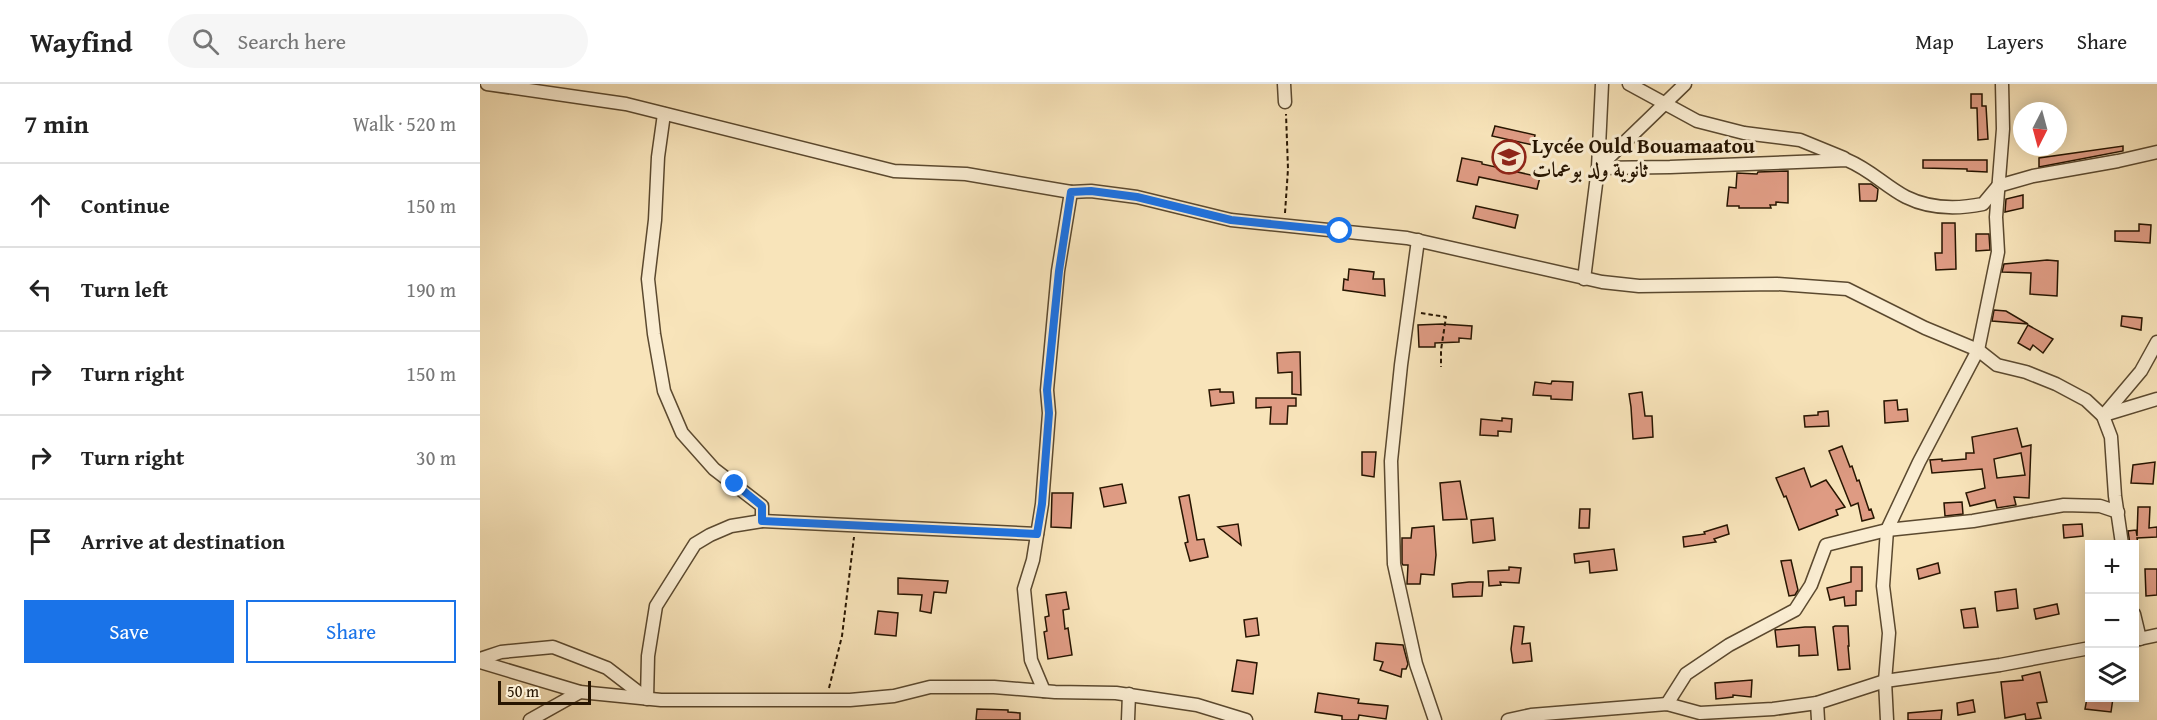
<!DOCTYPE html>
<meta charset="utf-8">
<style>
:root{--surface:#fff;--page:#f6f6f6;--text:#222;--muted:#767676;--line:#e0e0e0;--accent:#1a73e8}
body{margin:0;font-family:"Gentium Book Plus",Amiri,serif;background:var(--page);color:var(--text)}
.controls{position:absolute;right:18px;bottom:18px;display:grid;overflow:hidden;border-radius:0px;box-shadow:0 3px 15px #0003}
.controls button{width:54px;height:54px;display:grid;place-items:center;padding:0;border:0;border-bottom:2px solid var(--line);background:var(--surface);color:var(--text);font:30px sans-serif}
.compass{position:absolute;left:1533px;top:18px;width:54px;height:54px;border-radius:50%;background:var(--surface);box-shadow:0 3px 15px #0003;rotate:186deg}
.scale{position:absolute;left:18px;bottom:15px;width:93px;box-sizing:border-box;padding-left:6px;border:3px solid #271501;border-top:0;font-size:16px;line-height:21px;white-space:nowrap;color:#271501;-webkit-text-stroke:4px #faedd2;paint-order:stroke}
.stop{position:absolute;width:18px;height:18px;margin:-14px;border:4px solid #1a73e8;border-radius:50%;background:#fff}
.stop.end{background:#1a73e8;border-color:#fff;box-shadow:0 2px 6px #0008}
.list{margin:0;padding:0;list-style:none}
h2{display:flex;justify-content:space-between;align-items:center;height:78px;margin:0;padding:0 24px;font-size:26px}
h2 small{font-size:20px;font-weight:400;color:var(--muted)}
.list li{display:grid;grid-template-columns:39px 1fr auto;gap:18px;align-items:center;box-sizing:border-box;height:84px;padding:0 24px;border-top:2px solid var(--line)}
.list b{display:block;font-size:22px;white-space:nowrap}
.list em{font-size:20px;font-style:normal;color:var(--muted)}
.actions{display:flex;gap:12px;padding:18px 24px}
.actions a{flex:1;padding:14px 0;border:2px solid var(--accent);border-radius:0px;text-align:center;font-size:21px;color:var(--accent)}
.actions .main{background:var(--accent);color:#fff}
.icon{flex:none;width:33px;height:33px;fill:none;stroke:currentColor;stroke-width:2;stroke-linecap:round;stroke-linejoin:round}
.map{position:relative;flex:none;width:1677px;height:636px;overflow:hidden}
header{display:flex;align-items:center;gap:36px;box-sizing:border-box;height:84px;padding:0 30px;background:var(--surface);border-bottom:2px solid var(--line)}
header strong{font-size:28px}
nav{display:flex;gap:33px;margin-inline-start:auto;font-size:21px}
.search{width:420px;height:54px;background:var(--page);display:flex;align-items:center;gap:15px;box-sizing:border-box;padding:0 21px;border-radius:33px;color:var(--muted);font-size:22px}
main{display:flex}
aside{flex:1;background:var(--surface)}
.map>svg:first-child{display:block}
.building{fill:#de9b83;stroke:#271501;stroke-width:1.5;fill-rule:evenodd}
.lines{fill:none;stroke-linecap:round;stroke-linejoin:round}
.street-casing{stroke:#5b492f;stroke-width:15}
.path{stroke:#271501;stroke-width:2;stroke-dasharray:4.5 3;stroke-linecap:butt}
.street{stroke:#faedd2;stroke-width:12}
.route{stroke:#1a73e8;stroke-width:8}
.labels{text-anchor:middle;dominant-baseline:central;stroke-width:6;stroke-linejoin:round;paint-order:stroke}
.poi-label{font-size:21px;font-weight:bold;fill:#271501;stroke:#faedd2;text-anchor:start}
</style>
<header>
<strong>Wayfind</strong>
<div class="search"><svg class="icon" aria-label="search" viewBox="0 0 24 24"><circle cx="10" cy="10" r="6"/><path d="M15 15l6 6"/></svg>Search here</div>
<nav><a>Map</a><a>Layers</a><a>Share</a></nav>
</header>
<main>
<aside>
<h2>7 min<small>Walk · 520 m</small></h2>
<ul class="list">
<li><svg class="icon" aria-label="ahead" viewBox="0 0 24 24"><path d="M12 20V5M6 11l6-6 6 6"/></svg><div><b>Continue</b></div><em>150 m</em></li>
<li><svg class="icon" aria-label="left" viewBox="0 0 24 24"><path d="M17 20v-9H6M10 6l-5 5 5 5"/></svg><div><b>Turn left</b></div><em>190 m</em></li>
<li><svg class="icon" aria-label="right" viewBox="0 0 24 24"><path d="M7 20v-9h11M14 6l5 5-5 5"/></svg><div><b>Turn right</b></div><em>150 m</em></li>
<li><svg class="icon" aria-label="right" viewBox="0 0 24 24"><path d="M7 20v-9h11M14 6l5 5-5 5"/></svg><div><b>Turn right</b></div><em>30 m</em></li>
<li><svg class="icon" aria-label="arrive" viewBox="0 0 24 24"><path d="M6 21V4h12l-3 4 3 4H6"/></svg><div><b>Arrive at destination</b></div></li>
</ul>
<div class="actions"><a class="main">Save</a><a>Share</a></div>
</aside>
<div class="map">
<svg width="1677" height="636" viewBox="0 0 1677 636">
<rect width="100%" height="100%" fill="#f8e4ba"/>
<filter id="stains"><feTurbulence type="fractalNoise" baseFrequency=".00333" numOctaves="4"/><feColorMatrix values="0 0 0 0 .2 0 0 0 0 .09 0 0 0 0 .02 0 0 0 .5 -.17"/></filter>
<radialGradient id="worn" r=".72"><stop offset=".6" stop-color="#630" stop-opacity="0"/><stop offset="1" stop-color="#630" stop-opacity=".3"/></radialGradient>
<g class="building">
<path d="M1491 10H1502V22H1506L1508 55 1498 56 1497 24H1491Z"/>
<path d="M1015 42 1055 51 1053 61 1012 52Z"/>
<path d="M1643 62V67L1559 83V74Z"/>
<path d="M982 74 1002 78V80L1060 93 1057 105 999 93 997 101 977 97Z"/>
<path d="M1443 76H1507V88L1487 87V85L1443 84Z"/>
<path d="M1308 87V119L1296 118V121H1290L1291 124H1259V122H1247L1249 103 1256 104 1257 89 1277 90 1278 88Z"/>
<path d="M1379 100H1391L1398 105 1397 115 1396 117H1380Z"/>
<path d="M1543 111V124L1525 128 1526 115Z"/>
<path d="M996 122 1038 131 1035 144 993 134Z"/>
<path d="M1462 139H1475L1476 185 1456 186 1455 169H1462Z"/>
<path d="M1659 140 1671 141 1670 159 1635 157V147H1659Z"/>
<path d="M1496 150H1509L1510 166 1496 167Z"/>
<path d="M1567 176 1578 177 1577 212 1550 210 1551 189 1522 188 1524 180Z"/>
<path d="M869 185 894 188 893 195H904L905 212 863 206 864 195 868 196Z"/>
<path d="M1514 226 1526 227 1548 240 1512 237Z"/>
<path d="M1642 232 1662 234 1661 246 1641 242Z"/>
<path d="M962 240 992 242 991 255 979 254V258L955 259V263H939L938 241Z"/>
<path d="M1548 241 1573 255 1563 269 1553 261 1550 266 1538 259Z"/>
<path d="M814 268H820L821 311 812 310V288L798 289 797 269Z"/>
<path d="M1072 297 1093 298 1092 316 1071 315V312L1053 311 1055 298 1071 300Z"/>
<path d="M740 305V308H753L754 319 731 322 729 306Z"/>
<path d="M1162 308 1165 332H1172L1173 353 1153 355 1151 323 1149 310Z"/>
<path d="M776 314H816V322H808L807 340H790L791 323 776 324Z"/>
<path d="M1417 316 1418 326 1427 325 1428 337 1405 339 1404 317Z"/>
<path d="M1348 327 1349 342 1325 343 1324 332 1338 331V328Z"/>
<path d="M1022 334 1032 335 1031 348 1018 347V352L1000 351 1001 335 1022 337Z"/>
<path d="M1537 344 1542 363 1551 361 1549 414 1534 413 1536 421 1517 424 1515 416 1490 422 1486 409 1505 404 1502 385 1452 389 1450 376 1462 375V377L1486 375V369H1494L1492 353ZM1541 369 1545 391 1517 394 1514 375Z"/>
<path d="M1362 362 1370 383 1372 382 1377 397 1379 396 1389 426 1391 425 1394 434 1382 437 1378 419 1371 422 1349 367Z"/>
<path d="M882 368H896L894 393 882 391Z"/>
<path d="M1675 378 1673 400 1651 399 1653 381Z"/>
<path d="M1324 384 1331 403 1346 396 1365 423 1356 426 1358 431 1319 446 1306 412 1304 413 1296 394Z"/>
<path d="M980 397 987 435 963 436 960 399Z"/>
<path d="M642 400 646 419 624 423 620 404Z"/>
<path d="M572 409H593L591 444 571 443Z"/>
<path d="M709 411 717 456 724 455 728 473 710 477 705 459 708 458 699 413Z"/>
<path d="M1482 418 1483 430 1465 432 1464 419Z"/>
<path d="M1658 423H1670L1669 444 1677 443V453L1657 454 1658 460H1650L1648 447 1656 446 1657 452Z"/>
<path d="M1100 425H1110L1109 444H1099Z"/>
<path d="M1013 434 1015 456 993 459 991 436Z"/>
<path d="M758 440 761 461 738 443Z"/>
<path d="M1602 440 1603 452 1584 454 1583 441Z"/>
<path d="M1247 441 1249 450 1234 455 1236 458 1204 463 1203 453 1225 450 1224 448Z"/>
<path d="M954 442 956 471 954 491 941 490 940 500H927L928 481H923L922 479V454H931L932 444Z"/>
<path d="M1134 465 1137 486 1110 489 1109 477 1095 479 1094 470Z"/>
<path d="M1311 476 1318 506 1315 511 1309 512 1301 477Z"/>
<path d="M1458 479 1460 489 1439 495 1437 485Z"/>
<path d="M1029 483 1041 484 1039 499 1020 498 1021 501 1009 502 1008 487 1029 486Z"/>
<path d="M1371 483H1382V507H1376V521L1365 522 1364 513 1350 516 1347 504 1371 498Z"/>
<path d="M1665 485H1677V511L1666 512Z"/>
<path d="M418 494 468 497 466 509 454 508 451 529 440 527 442 511 418 510Z"/>
<path d="M989 498H1003L1002 512 973 513 972 500Z"/>
<path d="M1536 505 1538 524 1517 527 1515 508Z"/>
<path d="M586 508 589 525 583 526 585 545 588 544 592 571 568 575 564 548 567 547 565 533 569 532 566 511Z"/>
<path d="M1577 520 1579 530 1556 535 1554 525Z"/>
<path d="M1495 524 1498 543 1484 544 1481 526Z"/>
<path d="M398 527 418 529 416 552 395 550Z"/>
<path d="M777 534 779 551 766 553 764 536Z"/>
<path d="M1034 542 1044 543 1042 560 1050 559 1052 577 1033 579 1031 565Z"/>
<path d="M1355 542H1368L1369 562H1368L1370 585 1358 586 1353 543Z"/>
<path d="M1325 543H1335L1338 571 1319 572V561L1297 563 1295 546Z"/>
<path d="M896 559 923 561 928 580 926 585H922L921 593 900 586 903 578 894 576Z"/>
<path d="M757 576 777 579 773 610 752 607Z"/>
<path d="M1560 588 1567 618 1557 619 1561 634 1546 636 1545 630 1525 634 1521 598 1543 596 1542 592Z"/>
<path d="M1272 596 1271 613 1253 611V613L1236 615 1235 599Z"/>
<path d="M838 609 879 615 878 619 908 622 906 635 879 631 878 636H862V632L835 628Z"/>
<path d="M1607 614H1633L1631 628 1605 625Z"/>
<path d="M1493 616 1495 628 1478 631 1477 619Z"/>
<path d="M497 625 528 626V628L540 629V636H496Z"/>
<path d="M1462 626 1461 636H1428V629Z"/>
</g>
<g class="lines">
<g class="street-casing">
<g id="street">
<path d="M7 0 146 20 414 87 486 90 591 108 611 107 657 113 751 136 927 154 1122 198 1159 202 1297 200 1367 205 1445 244 1498 266 1517 281 1546 288 1576 300 1606 316 1623 332 1631 353 1635 412 1642 460"/>
<path d="M804 0 805 18"/>
<path d="M1149 0 1217 37 1264 49 1320 56 1364 74"/>
<path d="M184 30 178 73 175 136 168 195 174 250 184 307 202 349 234 385 282 422V437"/>
<path d="M1118 84 1190 83 1367 76C1391 86 1405 102 1426 113 1450 125 1478 125 1503 120L1518 102 1553 92 1638 77 1677 68"/>
<path d="M1118 84 1205 0"/>
<path d="M938 156 921 281 911 377 914 480 936 580 955 636"/>
<path d="M1104 195 1118 84 1122 0"/>
<path d="M1624 331 1677 315"/>
<path d="M1623 332 1661 287 1677 258"/>
<path d="M1654 530 1660 555"/>
<path d="M1654 556 1677 551"/>
<path d="M0 575 21 568 73 563 127 584 166 614"/>
<path d="M0 578 100 608 181 616H370L414 612 450 603H514L575 608 636 609 717 621 766 636"/>
<path d="M564 607 551 576 544 505 553 476 562 420 569 329 567 306 578 187 591 108"/>
<path d="M167 615 168 572 176 522 215 460 230 451 251 442 282 437 557 450"/>
<path d="M1337 619 1338 636"/>
<path d="M1187 620 1206 590 1249 561 1315 526 1331 501 1346 461 1407 446 1493 437 1584 421 1620 422 1638 428"/>
<path d="M50 636 100 608"/>
<path d="M648 636 649 610"/>
<path d="M1028 636 1051 631 1187 620 1220 629 1293 625 1337 619 1405 597 1520 581 1610 564"/>
<path d="M1407 636 1405 597 1409 549 1403 502 1407 446 1439 378 1498 266 1518 168 1516 133 1523 45 1522 0"/>
</g>
</g>
<g class="path">
<path d="M805 129 808 85 806 30"/>
<path d="M941 229 966 233 961 266V283"/>
<path d="M349 604 362 552 374 453"/>
</g>
<use href="#street" class="street"/>
</g>
<g class="lines">
<path class="route" d="M255 400 282 422V437L557 450 562 420 569 329 567 306 579 187 591 108 611 107 657 113 751 136 860 147"/>
</g>
<defs>
<g id="school-ring" transform="scale(1.725)"><circle r="9.5" fill="#faedd2" stroke="#8f2418" stroke-width="1.5"/><path d="M0-5L7-2L0 1L-7-2ZM-4 1L0 2.5L4 1V4Q0 6-4 4Z" fill="#8f2418"/></g>
</defs>
<g fill-rule="evenodd">
<use href="#school-ring" x="1029" y="73"/>
</g>
<g class="labels">
<g class="poi-label">
<text x="1052" y="61">Lycée Ould Bouamaatou<tspan x="1052" dy="24">ثانوية ولد بوعمات</tspan></text>
</g>
</g>
<rect width="100%" height="100%" filter="url(#stains)"/>
<rect width="100%" height="100%" fill="url(#worn)"/>
</svg>
<div class="controls">
<button>+</button>
<button>−</button>
<button><svg class="icon" aria-label="layers" viewBox="0 0 24 24"><path d="M12 4l9 5-9 5-9-5zM3 14l9 5 9-5"/></svg></button>
</div>
<svg class="compass" viewBox="-18 -18 36 36"><path d="M0-13l5 13h-10z" fill="#e53935"/><path d="M0 13l5-13h-10z" fill="#767676"/></svg>
<div class="scale">50 m</div>
<div class="stop" style="left:860px;top:147px"></div>
<div class="stop end" style="left:255px;top:400px"></div>
</div>
</main>
